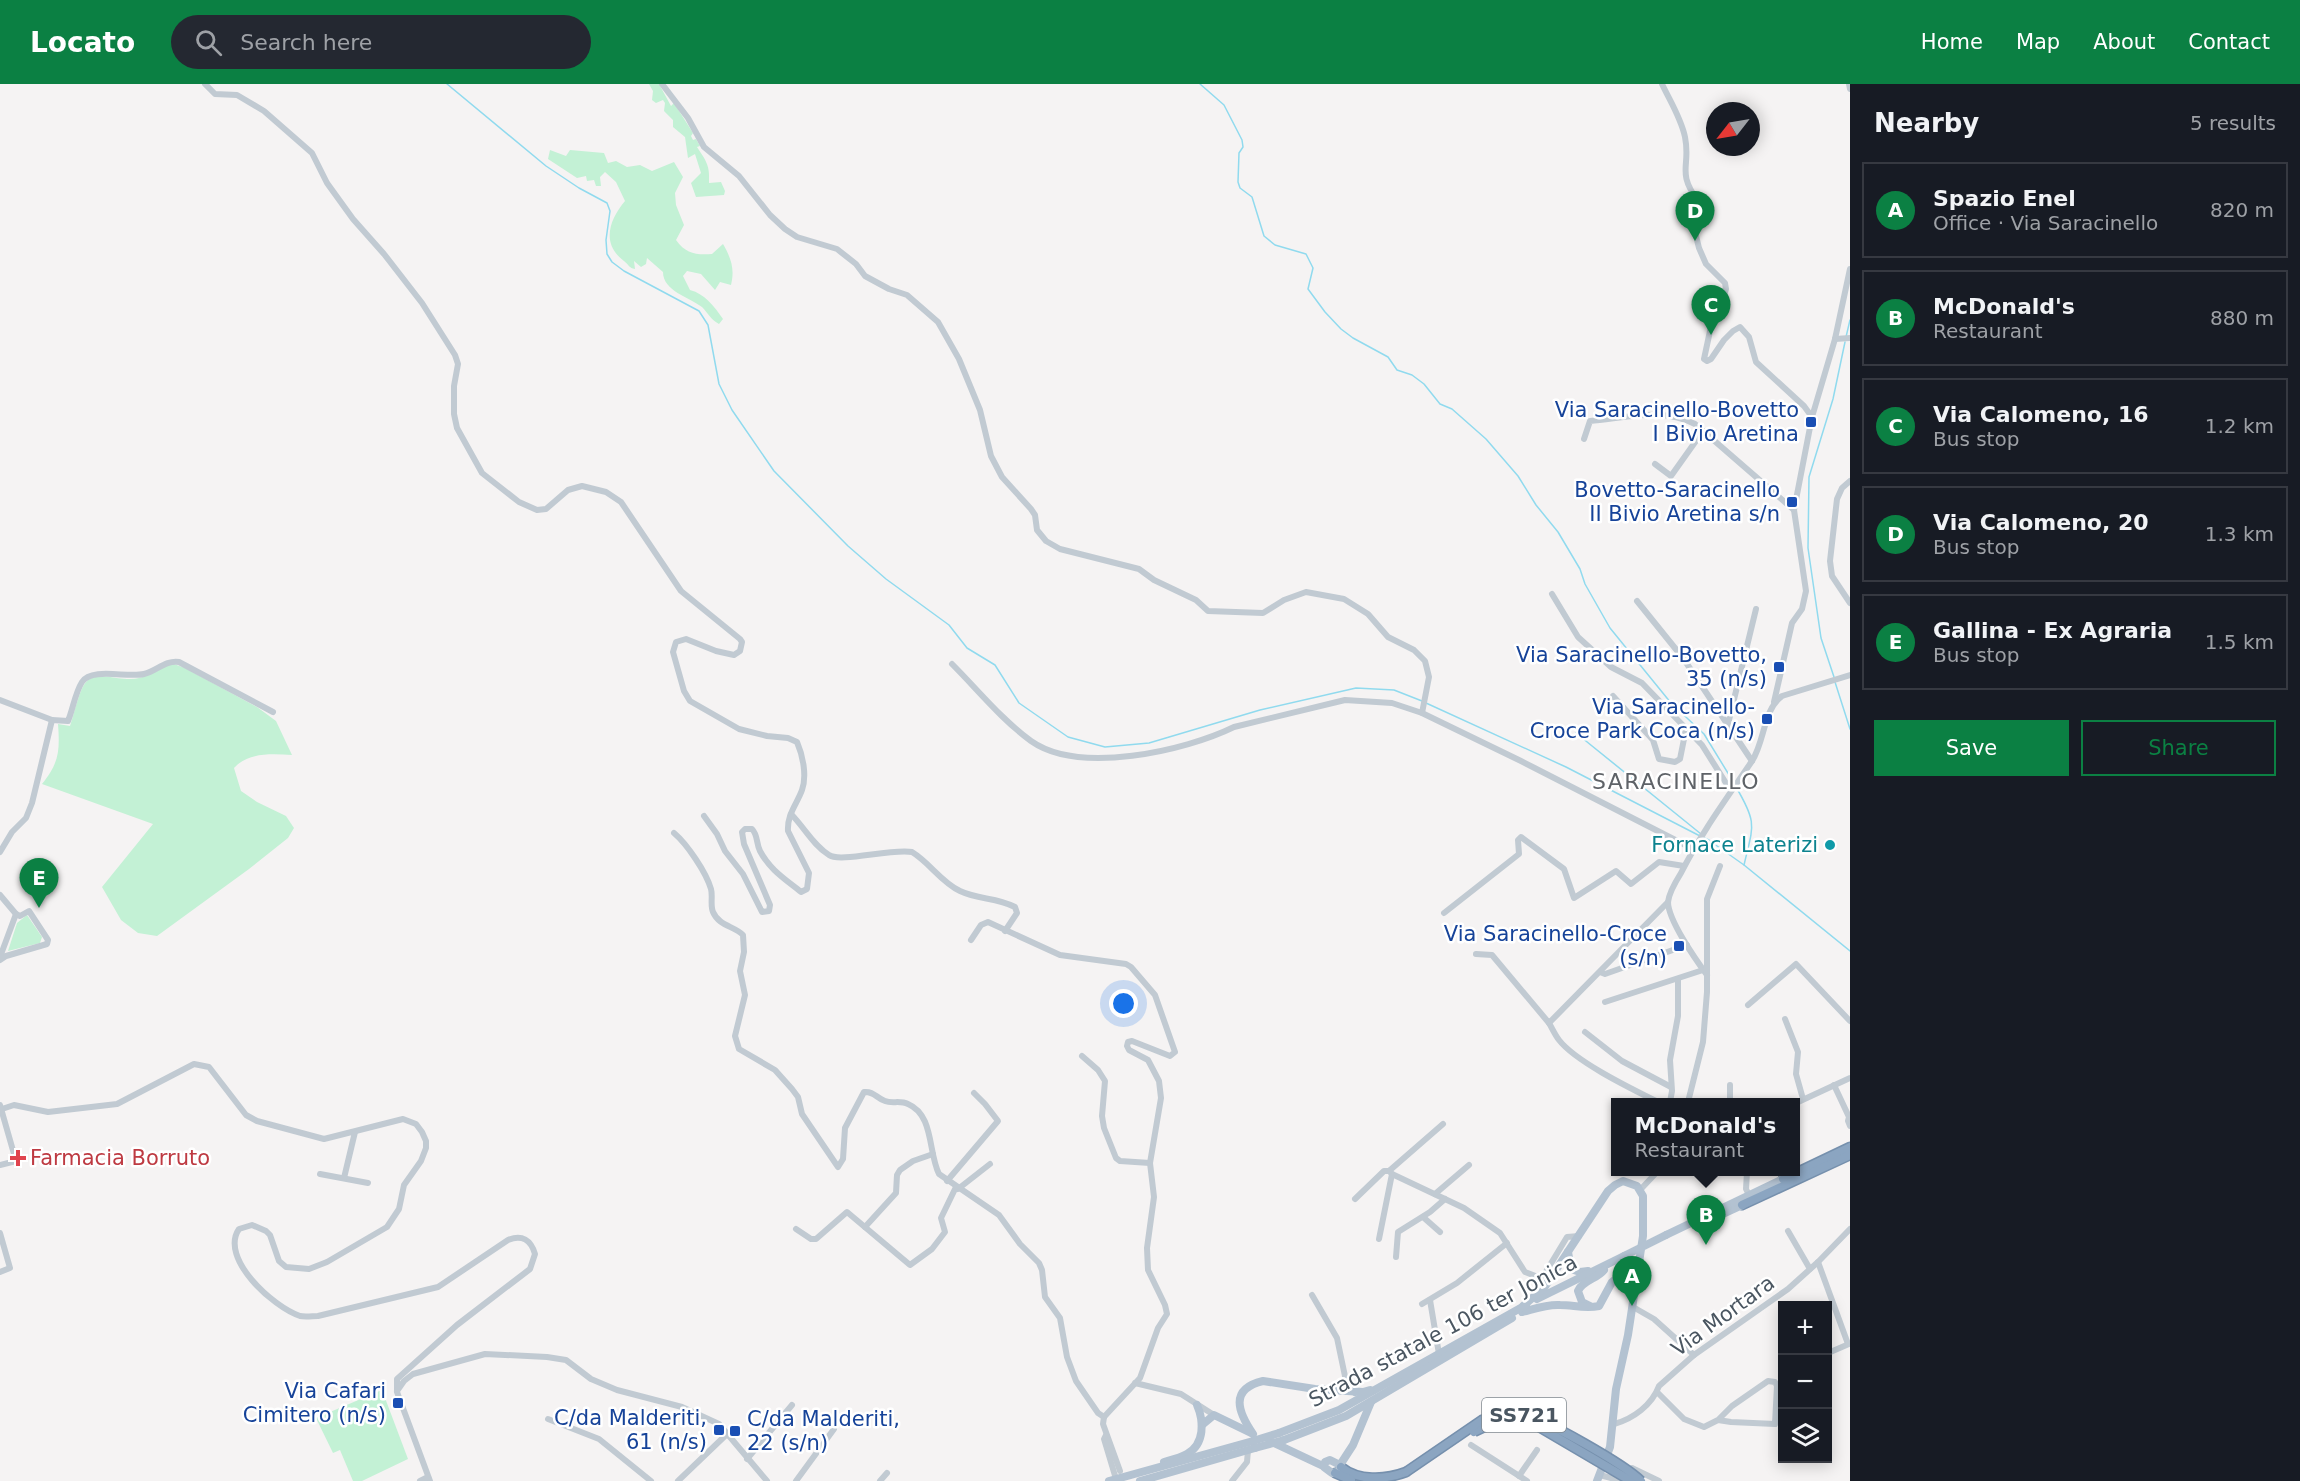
<!DOCTYPE html>
<meta charset="utf-8">
<style>
:root{--surface:#171b24;--page:#242831;--text:#f1f3f6;--muted:#9ea1a6;--line:#363941;--accent:#0b8043}
body{margin:0;font-family:"DejaVu Sans",sans-serif;background:var(--page);color:var(--text)}
.controls{position:absolute;right:18px;bottom:18px;display:grid;overflow:hidden;border-radius:0px;box-shadow:0 3px 15px #0003}
.controls button{width:54px;height:54px;display:grid;place-items:center;padding:0;border:0;border-bottom:2px solid var(--line);background:var(--surface);color:var(--text);font:30px sans-serif}
.compass{position:absolute;left:1706px;top:18px;width:54px;height:54px;border-radius:50%;background:var(--surface);box-shadow:0 3px 15px #0003;rotate:239deg}
.you{position:absolute;left:1124px;top:920px;width:21px;height:21px;margin:-15px;border:4px solid #fff;border-radius:50%;background:#1a73e8;box-shadow:0 0 0 9px #1a73e833}
.badge{display:grid;place-items:center;width:39px;height:39px;border-radius:50%;background:var(--accent);color:#fff;font-size:20px;font-weight:700}
.pin{position:absolute;translate:-50% -50px;filter:drop-shadow(0 2px 3px #0008)}
.pin::after{content:'';position:absolute;top:32px;width:21px;height:18px;background:inherit;clip-path:polygon(0 0,100% 0,50% 100%)}
.popup{position:absolute;left:1611px;top:1014px;width:189px;height:78px;box-sizing:border-box;display:grid;place-content:center;border-radius:0px;background:var(--surface);filter:drop-shadow(0 2px 4px #0005);font-size:20px;white-space:nowrap;color:var(--muted)}
.popup b{font-size:22px;color:var(--text)}
.popup::after{content:'';position:absolute;left:50%;top:100%;margin-left:-12px;border:12px solid transparent;border-top-color:var(--surface)}
.list{margin:0;padding:0;list-style:none}
h2{display:flex;justify-content:space-between;align-items:center;height:78px;margin:0;padding:0 24px;font-size:26px}
h2 small{font-size:20px;font-weight:400;color:var(--muted)}
.list li{display:grid;grid-template-columns:39px 1fr auto;gap:18px;align-items:center;box-sizing:border-box;height:96px;margin:0 12px 12px;padding:0 12px;border:2px solid var(--line);border-radius:0px}
.list b{display:block;font-size:22px;white-space:nowrap}
.list p{margin:0;font-size:20px;white-space:nowrap;color:var(--muted)}
.list em{font-size:20px;font-style:normal;color:var(--muted)}
.actions{display:flex;gap:12px;padding:18px 24px}
.actions a{flex:1;padding:14px 0;border:2px solid var(--accent);border-radius:0px;text-align:center;font-size:21px;color:var(--accent)}
.actions .main{background:var(--accent);color:#fff}
.icon{flex:none;width:33px;height:33px;fill:none;stroke:currentColor;stroke-width:2;stroke-linecap:round;stroke-linejoin:round}
.map{position:relative;flex:none;width:1850px;height:1397px;overflow:hidden}
header{display:flex;align-items:center;gap:36px;box-sizing:border-box;height:84px;padding:0 30px;background:var(--accent);color:#fff}
header strong{font-size:28px}
nav{display:flex;gap:33px;margin-inline-start:auto;font-size:21px}
.search{width:420px;height:54px;background:var(--page);display:flex;align-items:center;gap:15px;box-sizing:border-box;padding:0 21px;border-radius:33px;color:var(--muted);font-size:22px}
main{display:flex}
aside{flex:1;background:var(--surface)}
.map>svg:first-child{display:block}
.green{fill:#c3f1d5}
.lines{fill:none;stroke-linecap:round;stroke-linejoin:round}
.stream{stroke:#90daee;stroke-width:1.5}
.highway-casing{stroke:#7690ad;stroke-width:11}
.minor{stroke:#c1cad2;stroke-width:6}
.major{stroke:#b3c2d1;stroke-width:8}
.highway{stroke:#8ba5c1;stroke-width:8}
.highway-bridge-casing{stroke:#7690ad;stroke-width:11;stroke-linecap:butt}
.major-bridge{stroke:#b3c2d1;stroke-width:8}
.highway-bridge{stroke:#8ba5c1;stroke-width:8}
.transit-dot{fill:#1a4fb4;stroke:#fff;stroke-width:2}
.culture-dot{fill:#0f9aa8;stroke:#fff;stroke-width:2}
.health-dot{fill:#e0444e;stroke:#fff;stroke-width:2}
.labels{text-anchor:middle;dominant-baseline:central;stroke-width:5;stroke-linejoin:round;paint-order:stroke}
.shield{fill:#fff;stroke:#808990;stroke-width:1.5}
.shield-label{font-size:20px;font-weight:bold;fill:#4a5661}
.transit-label{font-size:21px;fill:#164399;stroke:#fff;text-anchor:end}
.culture-label{font-size:21px;fill:#0d838f;stroke:#fff;text-anchor:end}
.health-label{font-size:21px;fill:#be3a42;stroke:#fff;text-anchor:start}
.street-label{font-size:21px;fill:#4a5661;stroke:#fff}
.neighbourhood-label{font-size:22px;letter-spacing:1.5px;fill:#5f6368;stroke:#fff}
</style>
<header>
<strong>Locato</strong>
<div class="search"><svg class="icon" aria-label="search" viewBox="0 0 24 24"><circle cx="10" cy="10" r="6"/><path d="M15 15l6 6"/></svg>Search here</div>
<nav><a>Home</a><a>Map</a><a>About</a><a>Contact</a></nav>
</header>
<main>
<div class="map">
<svg width="1850" height="1397" viewBox="0 0 1850 1397">
<rect width="100%" height="100%" fill="#f5f3f3"/>
<g class="green">
<path d="M649 0H659L671 22 674 19 693 49 691 52 693 56 696 55 700 62 697 63C707 78 710 82 709 99L721 98 725 107 724 111 696 113 691 99 701 89 695 70 688 74 685 53 673 43V36L664 27 665 19 663 16 656 19 652 16 653 7Z"/>
<path d="M550 66 566 72 570 66 604 69 608 79 616 77 627 83 640 81 652 87 674 78 683 93 675 109 676 121 684 141 676 156C686 170 696 171 712 170L723 160C731 174 735 185 731 201L720 198 715 206 701 190 687 187 683 192 690 206C705 210 714 222 723 235L719 240C711 236 708 229 702 223 689 213 663 207 663 188L647 174 646 180 641 183 634 177 635 185C629 184 629 181 624 177 601 160 609 136 625 117L616 98 605 88 600 93 601 102H596L594 96 587 97 586 92 577 94 548 75Z"/>
<path d="M171 579 185 584 257 623 276 637 292 671C272 670 248 668 234 684L241 707 257 718 286 732 294 744 288 754 249 785 157 852 138 849 121 836 102 803 153 740 42 700C59 679 60 667 58 640L70 642C74 631 79 606 86 598 96 588 115 595 127 595 143 596 157 587 171 579Z"/>
<path d="M27 831 42 853 40 859 8 867 17 839Z"/>
<path d="M382 1306 408 1375 362 1397H353L340 1366 333 1369 316 1334Z"/>
</g>
<g class="lines">
<g class="stream">
<path d="M447 0 546 82 579 104 607 119 610 127 606 156 607 170 612 178 624 187 699 227 708 241 719 300 732 326 774 387 848 462 886 495 949 541 967 564 995 581 1019 619 1068 653 1105 663 1149 659 1260 626 1356 604 1394 606 1422 617"/>
<path d="M1200 0 1224 21 1242 56 1243 63 1239 69 1238 98 1240 104 1252 113 1264 152 1275 161 1306 170 1313 184 1308 205 1325 228 1341 245 1353 254 1388 273 1397 286 1412 291 1424 300 1440 320 1452 325 1486 355 1518 392 1536 421 1558 448 1580 485 1585 500 1610 544 1671 619 1704 650 1734 699"/>
<path d="M1846 253 1850 236"/>
<path d="M1834 593 1821 554 1808 464 1809 393 1833 315 1845 258"/>
<path d="M1835 598 1850 645"/>
<path d="M1426 619 1566 683 1700 752"/>
<path d="M1576 649 1701 750"/>
<path d="M1736 703C1758 740 1753 742 1744 781"/>
<path d="M1704 754 1709 756"/>
<path d="M1710 757 1744 781 1850 867"/>
</g>
<g class="highway-casing">
<g id="highway">
<path d="M1783 1095 1850 1063"/>
<path d="M1742 1121 1850 1071"/>
<path d="M1341 1383C1358 1397 1385 1396 1406 1388"/>
<path d="M1335 1389 1351 1396"/>
</g>
</g>
<g class="minor">
<path d="M205 0 215 10 237 11 264 27 312 69 327 99 353 135 384 170 422 219 455 271 458 280 454 302V330L457 344 482 389 519 418 537 426 546 425 568 406 582 402 606 408 621 418 681 507 740 555 742 558 740 567 734 571 716 567 686 555 676 558 673 568 684 607 690 617 739 645 767 652 788 654 797 658C803 672 807 692 802 706 797 720 787 730 788 747L809 789 807 805 801 808C785 795 770 786 760 767 756 759 758 751 752 745H745L742 748 744 760 770 821 769 827 762 828 743 790 725 767 717 750 704 732"/>
<path d="M662 0 688 34 704 63 739 92 770 131 785 145 797 153 837 165 856 180 865 192 889 205 907 211 938 238 959 275 980 326 991 372 1002 393 1031 425 1035 431 1037 446 1046 457 1060 465 1139 485 1154 496 1196 516 1208 527 1263 529 1284 516 1306 508 1344 515 1368 530 1388 553 1414 566 1425 577 1429 593 1422 629"/>
<path d="M1662 0C1670 17 1681 34 1685 53 1691 83 1676 87 1698 117L1692 136 1699 164 1706 180 1725 199 1726 205 1722 218 1713 233 1704 275 1707 277 1711 275 1724 256 1733 247 1740 243 1749 253 1756 278 1804 322 1812 333"/>
<path d="M1849 0 1850 5"/>
<path d="M1835 255 1850 254"/>
<path d="M1584 355 1590 337C1625 334 1662 323 1695 340L1794 426"/>
<path d="M1655 380 1671 392 1703 347"/>
<path d="M1850 397 1842 404 1837 415 1830 477 1832 492 1850 519"/>
<path d="M1552 510 1578 553 1611 583 1642 599 1702 661 1731 707"/>
<path d="M1637 517 1683 574 1752 677"/>
<path d="M952 580C978 606 1001 635 1031 657 1079 691 1185 667 1234 643L1345 616 1392 619 1422 629 1521 677 1693 765"/>
<path d="M1613 612 1653 656 1659 675 1675 678 1680 675 1686 645"/>
<path d="M0 616 52 636"/>
<path d="M1774 618 1792 539 1802 525 1806 507 1794 426 1812 333 1835 255 1850 185"/>
<path d="M1728 640 1756 525"/>
<path d="M791 730C804 743 813 761 829 771 840 779 892 764 912 768 930 779 941 798 960 807 979 816 996 813 1015 823L1017 829 1005 847"/>
<path d="M674 749C687 760 706 788 711 805 713 812 710 821 713 828 719 842 734 842 743 851L744 868 740 887 745 911 735 952 739 965 775 986 792 1005 798 1013 802 1030 838 1083 843 1075 845 1044 864 1008C874 1007 876 1014 885 1017 892 1020 900 1016 908 1020 934 1031 928 1068 939 1090L999 1131 1020 1160 1039 1179 1042 1186 1045 1213 1060 1234 1067 1273 1076 1297 1098 1329 1104 1333"/>
<path d="M0 768 12 748 26 734 32 719 52 636 68 637C73 625 75 609 82 598 92 583 127 594 144 590 157 587 165 576 179 578L273 628"/>
<path d="M0 811 16 830"/>
<path d="M1444 829 1519 770 1518 756 1521 753 1564 785 1574 814 1616 787 1631 800 1659 778 1684 782"/>
<path d="M971 856 981 841 988 838 1060 871 1126 880 1131 883 1155 911 1175 968 1170 972 1132 957 1128 958 1127 962 1129 966 1148 976 1159 997 1161 1014 1150 1079 1154 1113 1147 1164 1148 1186 1165 1221 1167 1230 1158 1244 1140 1294 1104 1333"/>
<path d="M1476 870 1492 871 1549 939 1668 818"/>
<path d="M0 873 16 830 20 832 29 827 48 856 47 860 6 872 0 876"/>
<path d="M1600 888 1605 890 1687 861"/>
<path d="M1707 891C1696 876 1668 836 1668 818 1669 809 1676 797 1681 789 1701 749 1727 714 1752 677 1765 657 1763 626 1782 612L1850 591"/>
<path d="M1605 918 1703 886"/>
<path d="M1748 921 1796 880 1850 937"/>
<path d="M1785 935 1798 968 1796 990 1803 1015"/>
<path d="M1549 939C1552 944 1555 951 1559 956 1576 978 1632 1005 1658 1018"/>
<path d="M1585 948 1622 977 1671 1003"/>
<path d="M1082 972 1098 986 1105 997 1102 1032 1104 1044 1116 1074 1120 1077 1150 1079"/>
<path d="M1834 1001 1849 1033 1848 1037 1850 1042"/>
<path d="M1670 1018 1672 1007 1670 976 1678 932V896"/>
<path d="M1688 1018 1703 958 1707 908V815L1720 782"/>
<path d="M1730 1018V1001"/>
<path d="M1796 1019 1850 994"/>
<path d="M2 1025 14 1021 48 1028 117 1020 194 980 209 983 246 1031 257 1037 324 1055 403 1035 416 1040 422 1048 426 1057V1064L421 1077 404 1101 399 1125 387 1143 327 1178 309 1185 286 1183 279 1177 270 1151 266 1147 252 1141 239 1145C219 1174 273 1223 300 1232 305 1233 313 1232 318 1232L438 1203 508 1156C522 1150 531 1156 535 1170L530 1185 457 1241 397 1295V1308L430 1397"/>
<path d="M0 1081 16 1077 0 1021"/>
<path d="M1389 1087 1392 1090 1464 1124 1500 1149 1525 1188 1538 1193 1544 1191 1567 1153 1579 1152"/>
<path d="M1747 1088 1746 1105 1749 1111"/>
<path d="M320 1090 368 1099"/>
<path d="M344 1094 355 1048"/>
<path d="M947 1097 998 1037 985 1020 974 1009"/>
<path d="M958 1105 990 1080"/>
<path d="M1640 1106 1657 1088"/>
<path d="M1435 1110 1469 1081"/>
<path d="M1355 1115 1384 1087H1389L1443 1040"/>
<path d="M1423 1133 1440 1148"/>
<path d="M865 1143 896 1109 897 1091 900 1086 913 1077 933 1070"/>
<path d="M796 1145 811 1155H816L847 1128 910 1181 932 1165 945 1148 941 1134 956 1103"/>
<path d="M1788 1147 1810 1185"/>
<path d="M0 1149 10 1184 0 1188"/>
<path d="M1379 1155 1392 1090"/>
<path d="M1396 1173 1398 1148 1430 1128 1445 1115"/>
<path d="M1818 1178 1848 1260"/>
<path d="M1312 1211 1337 1254 1346 1297 1343 1305 1340 1307"/>
<path d="M1430 1216 1439 1270"/>
<path d="M1422 1220 1457 1199 1507 1159"/>
<path d="M1633 1223 1654 1235 1694 1271"/>
<path d="M1828 1269 1849 1260"/>
<path d="M1135 1299 1181 1310 1214 1331"/>
<path d="M397 1307 404 1297 413 1290 485 1270 547 1273 566 1276 591 1295 617 1306 682 1323 719 1340 767 1397"/>
<path d="M1657 1308 1684 1335 1704 1343 1718 1336 1732 1322 1768 1297 1775 1298 1777 1302 1775 1340 1731 1338 1718 1336"/>
<path d="M1104 1333 1103 1340 1120 1387"/>
<path d="M548 1335 599 1355 651 1397"/>
<path d="M1614 1340C1633 1335 1652 1321 1659 1302L1694 1271 1788 1205 1818 1178 1850 1145"/>
<path d="M1106 1351 1104 1355 1116 1395"/>
<path d="M1471 1361 1527 1397"/>
<path d="M747 1375 792 1321"/>
<path d="M1600 1391 1618 1396 1632 1384 1659 1397"/>
<path d="M1519 1392 1537 1366"/>
<path d="M420 1397 428 1393"/>
<path d="M678 1397 727 1350"/>
<path d="M796 1397 834 1345"/>
<path d="M880 1397 887 1389"/>
<path d="M1232 1397 1247 1378 1248 1366"/>
</g>
<g class="major">
<path d="M1716 1133 1742 1121"/>
<path d="M1666 1151 1783 1095"/>
<path d="M1568 1168 1571 1185 1580 1188 1588 1187"/>
<path d="M1537 1215 1624 1172"/>
<path d="M1523 1222 1544 1204 1608 1107 1615 1101 1623 1097 1637 1102 1643 1112V1152L1628 1251 1616 1305 1610 1363 1597 1397"/>
<path d="M1590 1222 1582 1218 1578 1207C1583 1196 1597 1195 1604 1186"/>
<path d="M1522 1228C1534 1225 1547 1220 1560 1221 1573 1221 1585 1225 1599 1222L1612 1198 1639 1176"/>
<path d="M1346 1297 1355 1308"/>
<path d="M1202 1341 1214 1331 1251 1349"/>
<path d="M1279 1349 1339 1326 1526 1221"/>
<path d="M1253 1350C1238 1328 1229 1305 1263 1297L1315 1305 1363 1308 1370 1306"/>
<path d="M1284 1356 1346 1332 1512 1234"/>
<path d="M1270 1357 1323 1382"/>
<path d="M1330 1376 1340 1381 1341 1383 1338 1388 1332 1389 1324 1383 1325 1378Z"/>
<path d="M1164 1378C1171 1376 1180 1374 1187 1370 1205 1360 1204 1337 1197 1321"/>
<path d="M1340 1381 1353 1361 1371 1318"/>
<path d="M1109 1397 1253 1357"/>
<path d="M1140 1397 1255 1364"/>
</g>
<use href="#highway" class="highway"/>
<g class="highway-bridge-casing">
<g id="highway-bridge">
<path d="M1474 1348C1494 1337 1512 1335 1534 1340L1631 1397"/>
<path d="M1406 1388 1482 1336C1496 1331 1509 1328 1523 1331 1544 1334 1625 1381 1641 1397"/>
</g>
</g>
<g class="major-bridge">
<path d="M1624 1172 1666 1151"/>
<path d="M1253 1357 1279 1349"/>
<path d="M1255 1364 1284 1356"/>
</g>
<use href="#highway-bridge" class="highway-bridge"/>
</g>
<g class="transit-dot">
<rect x="1805" y="332" width="12" height="12" rx="3"/>
<rect x="1786" y="412" width="12" height="12" rx="3"/>
<rect x="1773" y="577" width="12" height="12" rx="3"/>
<rect x="1761" y="629" width="12" height="12" rx="3"/>
<rect x="1673" y="856" width="12" height="12" rx="3"/>
<rect x="392" y="1313" width="12" height="12" rx="3"/>
<rect x="713" y="1340" width="12" height="12" rx="3"/>
<rect x="729" y="1341" width="12" height="12" rx="3"/>
</g>
<circle class="culture-dot" cx="1830" cy="761" r="6"/>
<path class="health-dot" d="M15 1065h6v6h6v6h-6v6h-6v-6h-6v-6h6z"/>
<g class="labels">
<rect class="shield" x="1482" y="1314" width="84" height="34" rx="4.5"/>
<g class="shield-label">
<text x="1524" y="1331">SS721</text>
</g>
<g class="transit-label">
<text x="1799" y="326">Via Saracinello-Bovetto<tspan x="1799" dy="24">I Bivio Aretina</tspan></text>
<text x="1780" y="406">Bovetto-Saracinello<tspan x="1780" dy="24">II Bivio Aretina s/n</tspan></text>
<text x="1767" y="571">Via Saracinello-Bovetto,<tspan x="1767" dy="24">35 (n/s)</tspan></text>
<text x="1755" y="623">Via Saracinello-<tspan x="1755" dy="24">Croce Park Coca (n/s)</tspan></text>
<text x="1667" y="850">Via Saracinello-Croce<tspan x="1667" dy="24">(s/n)</tspan></text>
<text x="386" y="1307">Via Cafari<tspan x="386" dy="24">Cimitero (n/s)</tspan></text>
<text x="707" y="1334">C/da Malderiti,<tspan x="707" dy="24">61 (n/s)</tspan></text>
<text x="747" y="1335" text-anchor="start">C/da Malderiti,<tspan x="747" dy="24">22 (s/n)</tspan></text>
</g>
<g class="culture-label">
<text x="1818" y="761">Fornace Laterizi</text>
</g>
<g class="health-label">
<text x="30" y="1074">Farmacia Borruto</text>
</g>
<g class="street-label">
<text transform="translate(1723 1232) rotate(-36)">Via Mortara</text>
<text transform="translate(1443 1247) rotate(-28)">Strada statale 106 ter Jonica</text>
</g>
<g class="neighbourhood-label">
<text x="1676" y="697">SARACINELLO</text>
</g>
</g>
</svg>
<div class="controls">
<button>+</button>
<button>−</button>
<button><svg class="icon" aria-label="layers" viewBox="0 0 24 24"><path d="M12 4l9 5-9 5-9-5zM3 14l9 5 9-5"/></svg></button>
</div>
<svg class="compass" viewBox="-18 -18 36 36"><path d="M0-13l5 13h-10z" fill="#e53935"/><path d="M0 13l5-13h-10z" fill="#9ea1a6"/></svg>
<div class="you"></div>
<div class="pin badge" style="left:1632px;top:1222px">A</div>
<div class="pin badge" style="left:1706px;top:1161px">B</div>
<div class="popup"><b>McDonald's</b>Restaurant</div>
<div class="pin badge" style="left:1711px;top:251px">C</div>
<div class="pin badge" style="left:1695px;top:157px">D</div>
<div class="pin badge" style="left:39px;top:824px">E</div>
</div>
<aside>
<h2>Nearby<small>5 results</small></h2>
<ul class="list">
<li><span class="badge">A</span><div><b>Spazio Enel</b><p>Office · Via Saracinello</p></div><em>820 m</em></li>
<li><span class="badge">B</span><div><b>McDonald's</b><p>Restaurant</p></div><em>880 m</em></li>
<li><span class="badge">C</span><div><b>Via Calomeno, 16</b><p>Bus stop</p></div><em>1.2 km</em></li>
<li><span class="badge">D</span><div><b>Via Calomeno, 20</b><p>Bus stop</p></div><em>1.3 km</em></li>
<li><span class="badge">E</span><div><b>Gallina - Ex Agraria</b><p>Bus stop</p></div><em>1.5 km</em></li>
</ul>
<div class="actions"><a class="main">Save</a><a>Share</a></div>
</aside>
</main>
